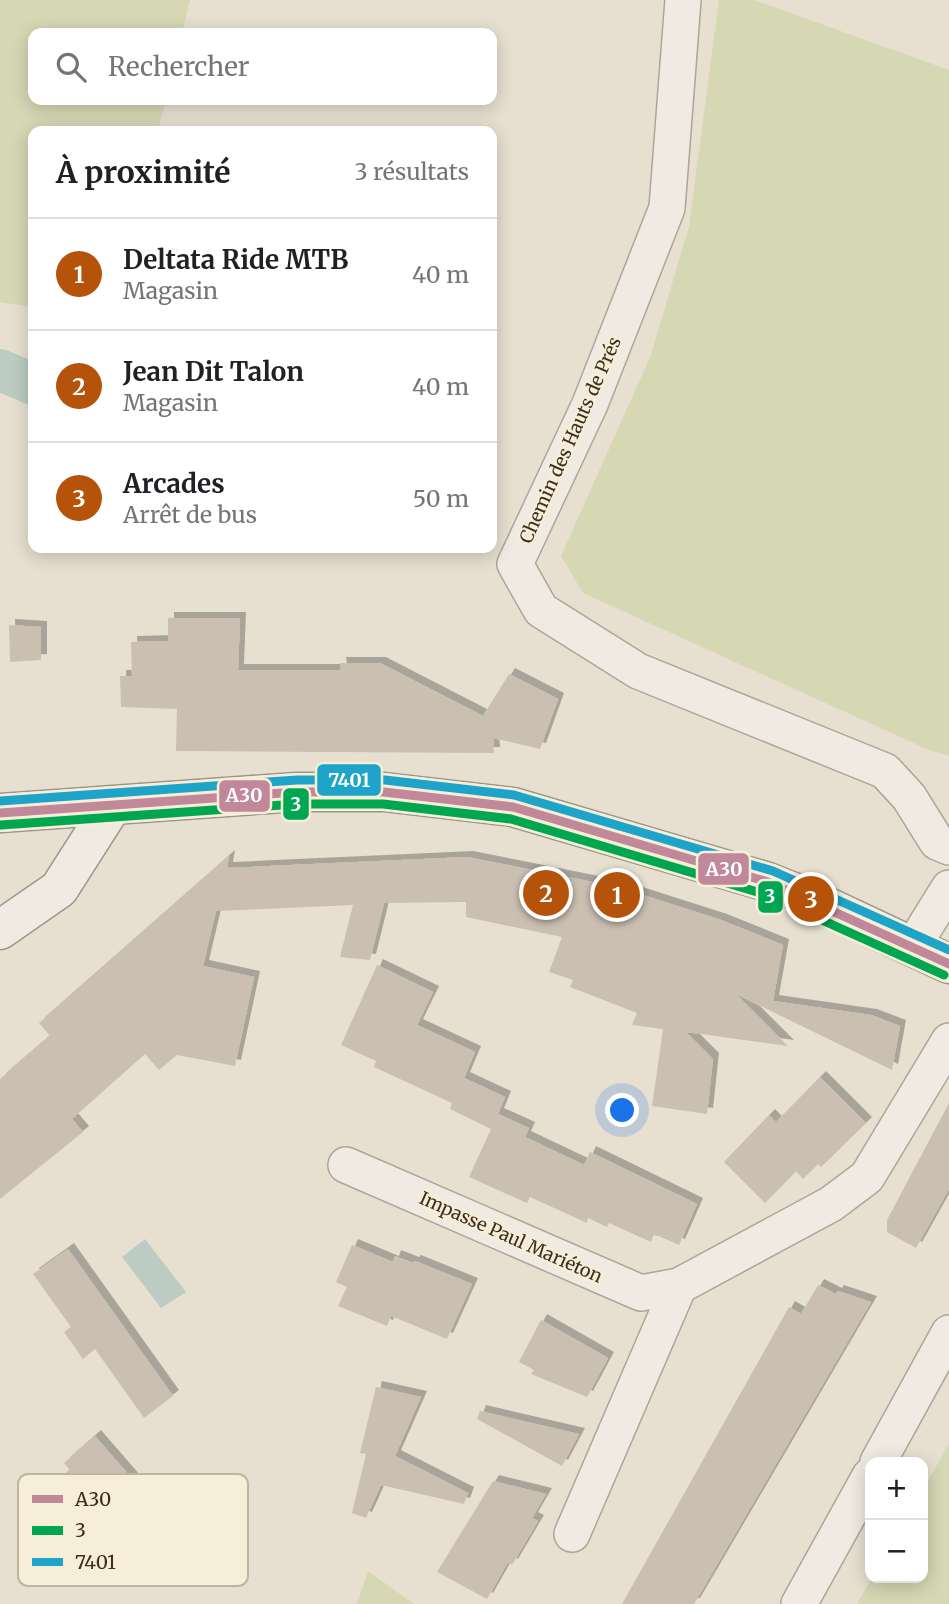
<!DOCTYPE html>
<html lang="fr">
<meta charset="utf-8">
<style>
:root{--surface:#fff;--page:#f6f6f6;--text:#202124;--muted:#757577;--line:#e0e0e0;--accent:#b45309}
body{margin:0;font-family:Merriweather,serif;background:var(--page);color:var(--text)}
.controls{position:absolute;right:21px;bottom:21px;display:grid;overflow:hidden;border-radius:14px;box-shadow:0 4px 18px #0003}
.controls button{width:63px;height:63px;display:grid;place-items:center;padding:0;border:0;border-bottom:2px solid var(--line);background:var(--surface);color:var(--text);font:35px sans-serif}
.you{position:absolute;left:623px;top:1111px;width:24px;height:24px;margin:-18px;border:5px solid #fff;border-radius:50%;background:#1a73e8;box-shadow:0 0 0 10px #1a73e833}
.badge{display:grid;place-items:center;width:46px;height:46px;border-radius:50%;background:var(--accent);color:#fff;font-size:23px;font-weight:700}
.pin{position:absolute;translate:-50% -50%;border:4px solid #fff;box-shadow:0 2px 7px #0006}
.list{margin:0;padding:0;list-style:none}
h2{display:flex;justify-content:space-between;align-items:center;height:91px;margin:0;padding:0 28px;font-size:30px}
h2 small{font-size:23px;font-weight:400;color:var(--muted)}
.list li{display:grid;grid-template-columns:46px 1fr auto;gap:21px;align-items:center;box-sizing:border-box;height:112px;padding:0 28px;border-top:2px solid var(--line)}
.list b{display:block;font-size:26px;white-space:nowrap}
.list p{margin:0;font-size:23px;white-space:nowrap;color:var(--muted)}
.list em{font-size:23px;font-style:normal;color:var(--muted)}
.icon{flex:none;width:38px;height:38px;fill:none;stroke:currentColor;stroke-width:2;stroke-linecap:round;stroke-linejoin:round}
.map{position:relative;flex:none;width:949px;height:1604px;overflow:hidden}
.search{position:absolute;background:var(--surface);box-shadow:0 4px 18px #0003;left:28px;top:28px;width:469px;height:77px;display:flex;align-items:center;gap:18px;box-sizing:border-box;padding:0 24px;border-radius:14px;color:var(--muted);font-size:26px}
.panel{position:absolute;background:var(--surface);box-shadow:0 4px 18px #0003;left:28px;top:126px;width:469px;height:427px;border-radius:14px}
.map>svg:first-child{display:block}
.green{fill:#d6d7b3}
.water{fill:#bcccc2}
.lines{fill:none;stroke-linecap:round;stroke-linejoin:round}
.canal{stroke:#bcccc2;stroke-width:42}
.building{fill:#cbbfb2;filter:url(#shadow)}
.street-casing{stroke:#ada599;stroke-width:38}
.secondary-casing{stroke:#9c958a;stroke-width:41}
.street{stroke:#efebe3;stroke-width:35}
.secondary{stroke:#efebe3;stroke-width:38}
.bus-1-casing{stroke:#f7eed8;stroke-width:14}
.bus-2-casing{stroke:#f7eed8;stroke-width:14}
.bus-3-casing{stroke:#f7eed8;stroke-width:14}
.bus-1{stroke:#c1889a;stroke-width:9}
.bus-2{stroke:#00a650;stroke-width:9}
.bus-3{stroke:#1ea4c9;stroke-width:9}
.labels{text-anchor:middle;dominant-baseline:central;stroke-width:5;stroke-linejoin:round;paint-order:stroke}
.street-label{font-size:18px;fill:#3d2e20;stroke:#f7eed8}
.key{fill:#f7eed8;stroke:#bfb4a1;stroke-width:2}
.key-label{font-size:19px;fill:#3d2e20}
.line-badge{stroke:#f7eed8;stroke-width:2.5}
.badge-label{font-size:19px;text-anchor:middle;font-weight:bold;fill:#fff}
</style>
<div class="map">
<svg width="949" height="1604" viewBox="0 0 949 1604">
<defs>
<filter id="shadow"><feDropShadow dx="6" dy="-6" stdDeviation="0" flood-color="#0004"/></filter>
</defs>
<rect width="100%" height="100%" fill="#e7e0d1"/>
<g class="green">
<path d="M0 0H190L182 33H33V100H166L158 131H33V307L0 302Z"/>
<path d="M719 0H754L949 70V756L929 750 583 593 561 556 651 355 689 226Z"/>
<path d="M949 1444V1604H857L872 1578H923V1489Z"/>
<path d="M368 1571 414 1604H357Z"/>
</g>
<path class="water" d="M145 1239 186 1292 161 1308 122 1257Z"/>
<g class="lines">
<path class="canal" d="M0 370 33 384"/>
</g>
<g class="building">
<path d="M168 618H240L238 670H341L340 663H380L483 716 509 674 558 699 540 749 493 738 494 753 176 751 177 709 121 707 120 676H132L131 642 168 641Z"/>
<path d="M9 625 41 627V660L10 662Z"/>
<path d="M229 856 227 868 467 857 618 887 721 920 783 945 773 1001 871 1015 900 1026 892 1070 736 994 788 1046 686 1032 713 1059 707 1114 652 1106 663 1029 632 1025 637 1013 570 987 573 980 549 972 562 937 466 917V902L384 903 370 960 340 957 353 905 216 911 203 966 254 977 235 1066 177 1055 159 1070 145 1054 72 1119 83 1132 0 1199V1079L50 1036 39 1023Z"/>
<path d="M377 965 433 992 417 1025 475 1052 464 1078 505 1097 498 1114 529 1128 525 1137 584 1165 590 1152 697 1204 679 1245 654 1234 651 1242 609 1223 607 1227 588 1218 587 1223 530 1197 527 1203 469 1177 491 1129 450 1109 452 1103 374 1067 376 1061 341 1045Z"/>
<path d="M820 1077 866 1123 821 1167 818 1164 803 1179 796 1171 765 1203 724 1162 769 1115 776 1122Z"/>
<path d="M949 1103V1189L916 1248 887 1232V1220Z"/>
<path d="M352 1245 393 1262 395 1256 413 1263 415 1261 472 1284 447 1339 391 1316 387 1326 338 1306 347 1287 336 1282Z"/>
<path d="M68 1249 173 1396 144 1418 95 1349 83 1359 64 1332 71 1327 33 1274Z"/>
<path d="M818 1285 836 1294 838 1291 871 1302 694 1604H622L789 1307 801 1314Z"/>
<path d="M541 1320 608 1358 587 1397 531 1374 534 1370 519 1362Z"/>
<path d="M376 1387 421 1397 395 1456 468 1493 464 1504 381 1485 366 1518 352 1513 366 1454 360 1453Z"/>
<path d="M480 1411 579 1434 562 1466 477 1419Z"/>
<path d="M95 1436 134 1481 77 1530 44 1493 70 1470 64 1463Z"/>
<path d="M493 1481 546 1494 532 1518 538 1521 512 1565 508 1562 487 1599 437 1572Z"/>
</g>
<g class="lines">
<g class="street-casing">
<g id="street">
<path d="M683 0 667 208 590 404 515 564 541 610 638 671 885 771 909 797 937 842 949 847"/>
<path d="M913 946 949 888"/>
<path d="M346 1165 641 1293 679 1286 831 1204 867 1177 949 1041"/>
<path d="M878 1462 949 1333"/>
<path d="M572 1534 679 1286"/>
<path d="M799 1604 870 1476"/>
</g>
</g>
<g class="secondary-casing">
<g id="secondary">
<path d="M0 813 297 792H384L513 807 768 882 811 899 949 964"/>
<path d="M0 930 59 889 112 806"/>
</g>
</g>
<use href="#street" class="street"/>
<use href="#secondary" class="secondary"/>
<g class="bus-1-casing">
<path id="bus-1" d="M0 813 297 792H384L513 807 768 882 949 964"/>
</g>
<g class="bus-2-casing">
<path id="bus-2" d="M1 825 297 804H383L511 819 764 894 944 975"/>
</g>
<g class="bus-3-casing">
<path id="bus-3" d="M0 801 297 780H385L514 795 773 871 949 950"/>
</g>
<use href="#bus-1" class="bus-1"/>
<use href="#bus-2" class="bus-2"/>
<use href="#bus-3" class="bus-3"/>
</g>
<g class="labels">
<g class="street-label">
<text transform="translate(570 440) rotate(-66)">Chemin des Hauts de Prés</text>
<text transform="translate(511 1237) rotate(24)">Impasse Paul Mariéton</text>
</g>
</g>
<rect x="18" y="1474" width="230" height="112" rx="10" class="key"/>
<rect x="32" y="1495" width="31" height="8" fill="#c1889a"/>
<rect x="32" y="1526" width="31" height="9" fill="#00a650"/>
<rect x="32" y="1558" width="31" height="8" fill="#1ea4c9"/>
<g class="key-label">
<text x="75" y="1506">A30</text>
<text x="75" y="1537">3</text>
<text x="75" y="1569">7401</text>
</g>
<g class="line-badge">
<rect x="316" y="763" width="66" height="34" rx="7" fill="#1ea4c9"/>
<rect x="218" y="779" width="53" height="34" rx="7" fill="#c1889a"/>
<rect x="282" y="787" width="28" height="34" rx="7" fill="#00a650"/>
<rect x="697" y="852" width="53" height="34" rx="7" fill="#c1889a"/>
<rect x="757" y="880" width="27" height="34" rx="7" fill="#00a650"/>
</g>
<g class="badge-label">
<text x="349" y="787">7401</text>
<text x="244" y="802">A30</text>
<text x="296" y="811">3</text>
<text x="724" y="876">A30</text>
<text x="770" y="903">3</text>
</g>
</svg>
<div class="controls">
<button>+</button>
<button>−</button>
</div>
<div class="you"></div>
<div class="pin badge" style="left:617px;top:895px">1</div>
<div class="pin badge" style="left:546px;top:893px">2</div>
<div class="pin badge" style="left:811px;top:899px">3</div>
<div class="search"><svg class="icon" aria-label="search" viewBox="0 0 24 24"><circle cx="10" cy="10" r="6"/><path d="M15 15l6 6"/></svg>Rechercher</div>
<section class="panel">
<h2>À proximité<small>3 résultats</small></h2>
<ul class="list">
<li><span class="badge">1</span><div><b>Deltata Ride MTB</b><p>Magasin</p></div><em>40 m</em></li>
<li><span class="badge">2</span><div><b>Jean Dit Talon</b><p>Magasin</p></div><em>40 m</em></li>
<li><span class="badge">3</span><div><b>Arcades</b><p>Arrêt de bus</p></div><em>50 m</em></li>
</ul>
</section>
</div>
